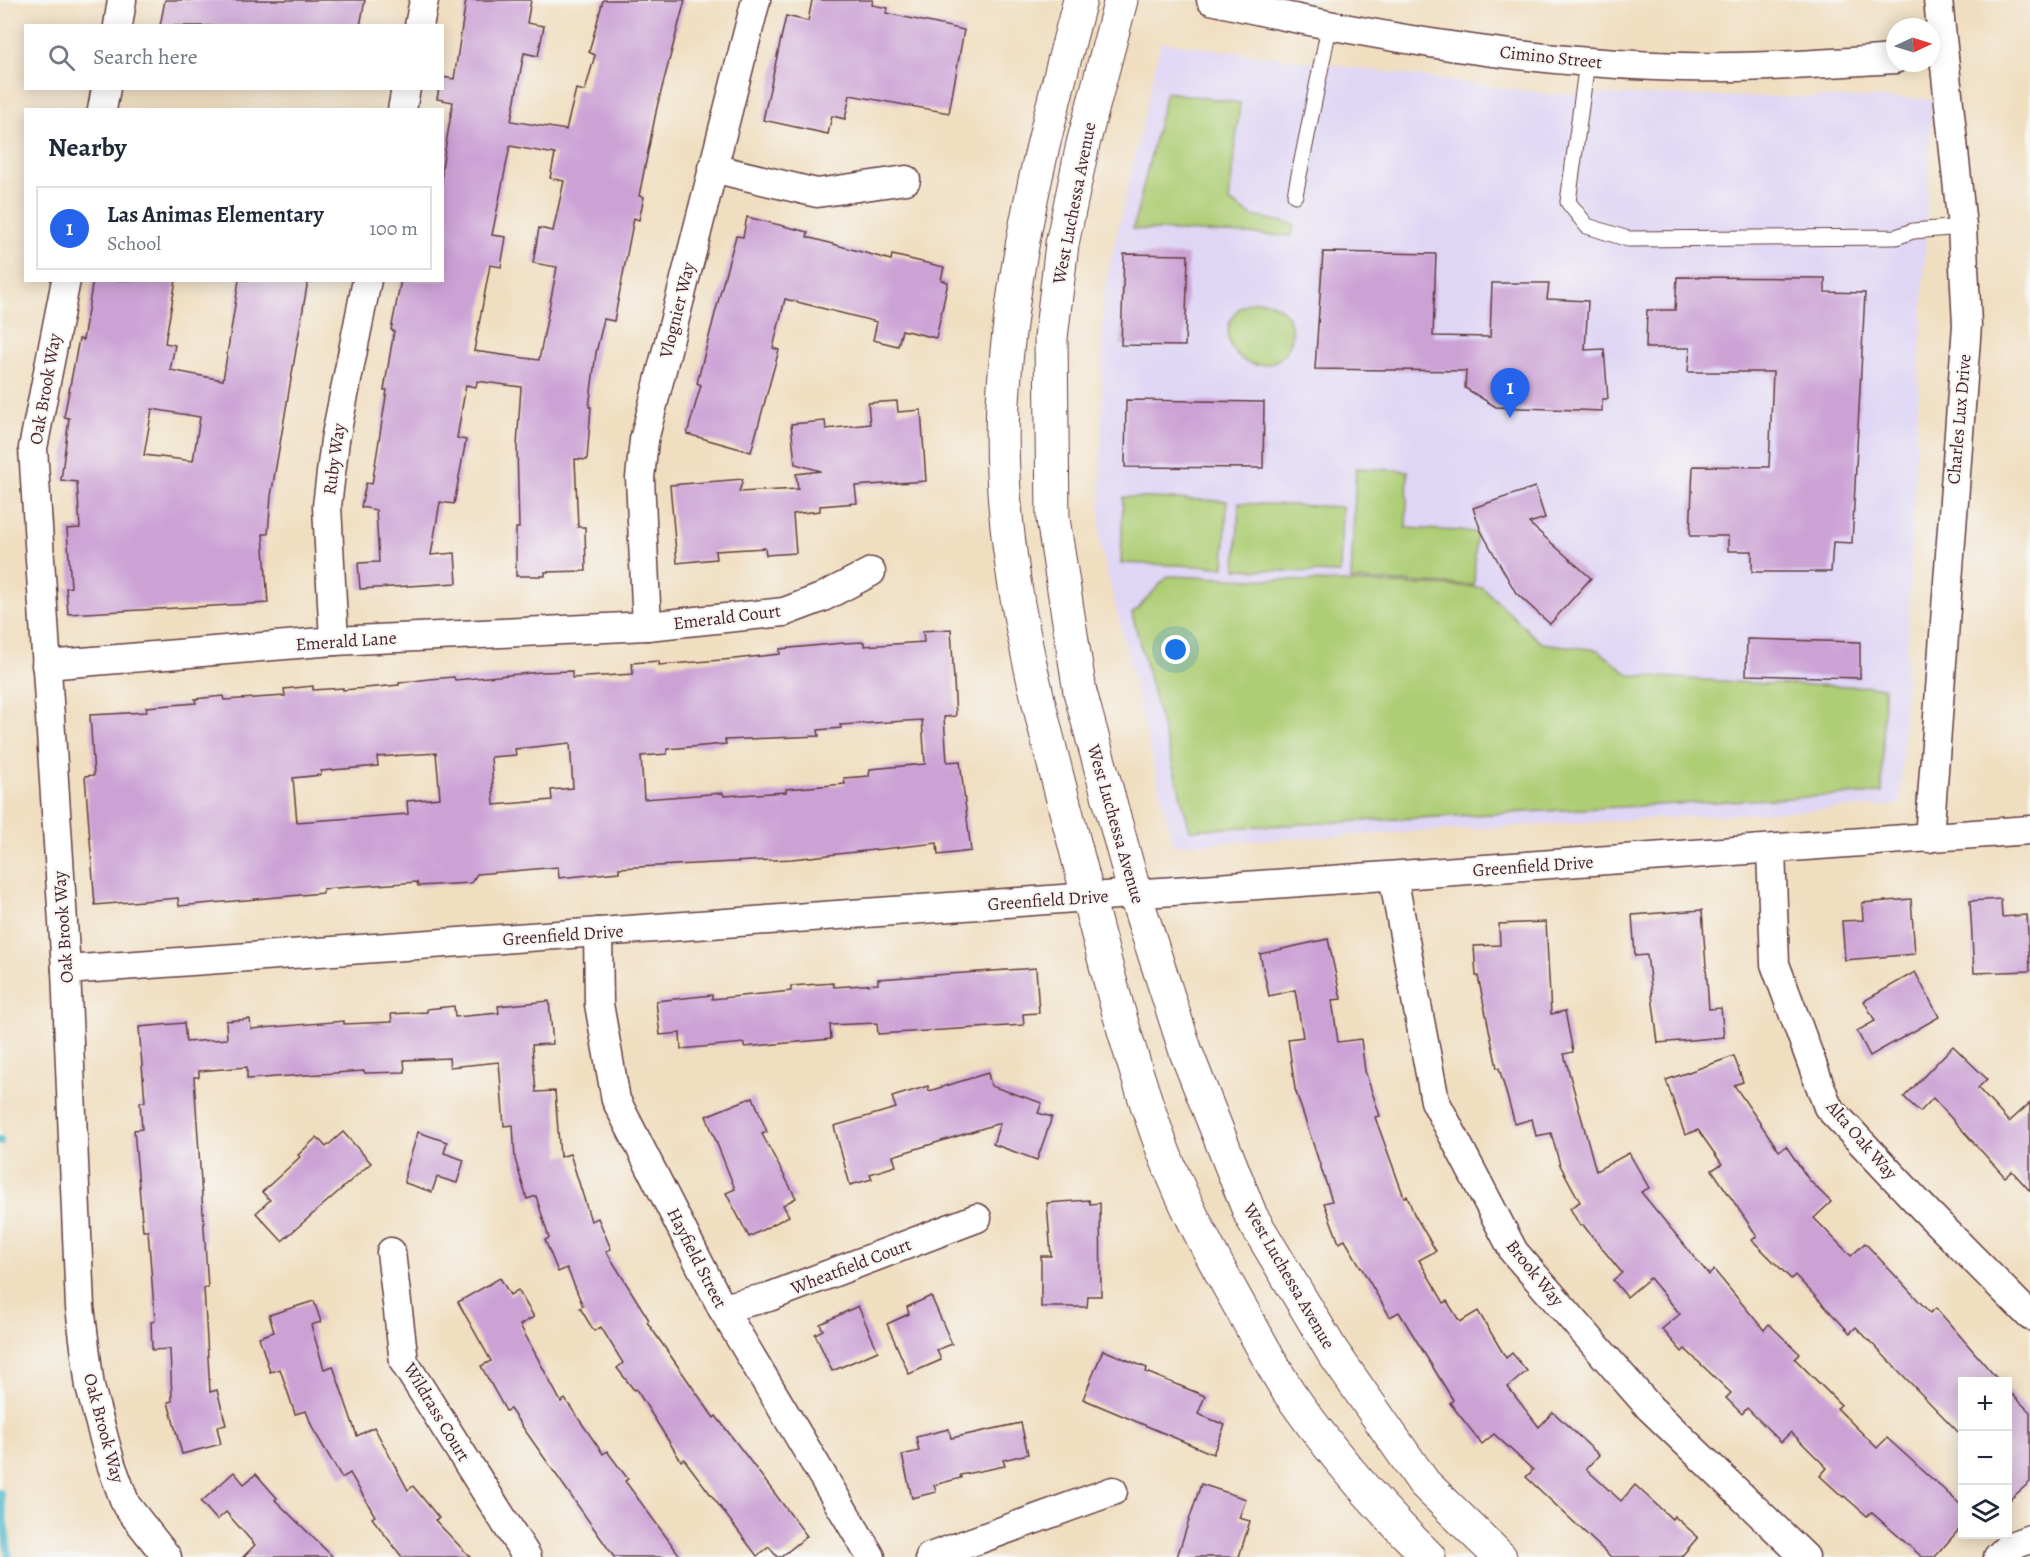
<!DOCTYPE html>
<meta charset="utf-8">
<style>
:root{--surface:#fff;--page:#f2f2f3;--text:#1f2937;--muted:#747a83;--line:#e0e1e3;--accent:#2563eb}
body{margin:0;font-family:Alegreya,serif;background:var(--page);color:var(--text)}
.controls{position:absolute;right:18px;bottom:18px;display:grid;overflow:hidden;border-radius:0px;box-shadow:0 3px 15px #0003}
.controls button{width:54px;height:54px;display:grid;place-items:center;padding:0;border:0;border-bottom:2px solid var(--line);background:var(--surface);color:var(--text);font:30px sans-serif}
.compass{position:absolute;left:1886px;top:18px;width:54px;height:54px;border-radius:50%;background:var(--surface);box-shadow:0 3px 15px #0003;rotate:86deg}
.you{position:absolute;left:1176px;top:650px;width:21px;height:21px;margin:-15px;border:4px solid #fff;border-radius:50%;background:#1a73e8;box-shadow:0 0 0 9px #1a73e833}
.badge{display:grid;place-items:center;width:39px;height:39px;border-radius:50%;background:var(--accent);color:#fff;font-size:20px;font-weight:700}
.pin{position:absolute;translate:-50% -50px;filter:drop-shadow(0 2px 3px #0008)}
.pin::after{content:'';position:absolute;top:32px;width:21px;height:18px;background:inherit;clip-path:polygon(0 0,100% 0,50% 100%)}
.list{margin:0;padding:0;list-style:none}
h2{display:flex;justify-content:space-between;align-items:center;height:78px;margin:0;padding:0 24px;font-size:26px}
h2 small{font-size:20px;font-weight:400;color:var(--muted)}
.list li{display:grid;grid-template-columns:39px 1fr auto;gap:18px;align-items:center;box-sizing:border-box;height:84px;margin:0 12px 12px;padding:0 12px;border:2px solid var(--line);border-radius:0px}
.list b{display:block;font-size:22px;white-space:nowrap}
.list p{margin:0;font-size:20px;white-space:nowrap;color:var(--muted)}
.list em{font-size:20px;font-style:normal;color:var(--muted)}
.icon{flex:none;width:33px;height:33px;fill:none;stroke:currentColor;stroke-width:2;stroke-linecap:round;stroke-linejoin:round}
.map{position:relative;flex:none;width:2030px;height:1557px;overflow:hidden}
.search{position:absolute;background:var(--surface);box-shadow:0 3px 15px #0003;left:24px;top:24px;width:420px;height:66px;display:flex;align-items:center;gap:15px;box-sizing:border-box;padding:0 21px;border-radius:0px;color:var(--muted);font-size:22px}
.panel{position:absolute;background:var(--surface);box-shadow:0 3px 15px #0003;left:24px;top:108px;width:420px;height:174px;border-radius:0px}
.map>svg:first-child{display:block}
.built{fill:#dfd5f5}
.green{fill:#aece76;stroke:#7c7650;stroke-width:1.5}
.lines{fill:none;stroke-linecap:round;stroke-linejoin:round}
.stream{stroke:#4fb9cc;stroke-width:8}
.building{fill:#cca2d5;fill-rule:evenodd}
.service-casing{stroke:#633c41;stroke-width:17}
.minor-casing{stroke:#633c41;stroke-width:31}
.tertiary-casing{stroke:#633c41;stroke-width:35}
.service{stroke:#fff;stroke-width:15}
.minor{stroke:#fff;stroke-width:28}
.tertiary{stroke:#fff;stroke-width:33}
.labels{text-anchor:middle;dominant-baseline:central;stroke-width:4.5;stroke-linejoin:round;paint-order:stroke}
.street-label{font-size:18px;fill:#4a1f2b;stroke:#f6f6f2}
</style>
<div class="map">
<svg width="2030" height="1557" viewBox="0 0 2030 1557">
<rect width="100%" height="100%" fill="#f6f6f2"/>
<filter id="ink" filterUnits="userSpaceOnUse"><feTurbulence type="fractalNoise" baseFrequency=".0167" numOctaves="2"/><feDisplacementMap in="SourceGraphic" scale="12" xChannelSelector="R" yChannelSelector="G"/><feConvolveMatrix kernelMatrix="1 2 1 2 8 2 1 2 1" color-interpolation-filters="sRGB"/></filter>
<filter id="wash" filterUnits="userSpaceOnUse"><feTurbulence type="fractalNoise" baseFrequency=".008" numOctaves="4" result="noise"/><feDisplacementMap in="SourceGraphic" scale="24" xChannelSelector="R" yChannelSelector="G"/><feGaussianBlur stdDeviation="1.35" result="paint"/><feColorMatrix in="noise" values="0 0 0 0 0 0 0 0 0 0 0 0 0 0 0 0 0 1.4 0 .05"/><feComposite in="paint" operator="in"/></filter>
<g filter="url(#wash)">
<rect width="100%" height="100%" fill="#f0dec0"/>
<path class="built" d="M1161 42 1548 94 1932 99 1900 805 1173 845 1100 542 1103 294Z"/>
<g class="green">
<path d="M1166 92 1240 103 1229 201 1252 216 1294 224 1292 236 1133 229Z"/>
<circle cx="1260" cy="333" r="32"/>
<path d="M1356 468 1408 471 1406 528 1476 532 1474 585 1351 580Z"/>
<path d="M1123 497 1227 501 1224 567 1121 563Z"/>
<path d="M1239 503 1342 507 1340 573 1236 569Z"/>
<path d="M1168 576 1482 587 1541 643 1598 650 1630 675 1767 684 1884 687 1882 793 1190 830 1132 614Z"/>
</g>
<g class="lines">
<g class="stream">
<path d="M0 1140V1142"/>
<path d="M0 1493 9 1557"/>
</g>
</g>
<g id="blocks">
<g class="building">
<path d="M165 0H365L360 26H160Z"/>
<path d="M466 0H531L527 23 544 26 538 56 524 53 511 121 566 130 576 89 585 91 595 55 589 52 603 0H685L657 107 639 196 644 197 639 220 634 218 614 321 604 319 596 353 589 407H591L587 460 575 459 578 527H585L586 571 545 572V576H516V528H519L517 446 521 387 477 381 476 387 466 385 457 438 466 440 454 504 440 502 431 555 455 553 457 583 360 589 358 563 379 562 376 510 361 507 366 483 372 484 387 390H384L394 331 391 330 401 280H442V168L453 102 437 99 439 88H442V77L454 79ZM510 146 555 154 550 178 564 181 553 231 539 228 533 263 557 267 539 360 474 351 490 265 501 267 506 237 492 235Z"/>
<path d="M812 0H873L872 5 888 8 886 13 964 30 949 113 850 95 845 119 832 116 828 134 763 120 786 16 808 21Z"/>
<path d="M747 217 808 232 807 237 891 260 892 255 944 267 941 280 948 282 936 338 902 330 898 346 873 340 877 322 785 299 773 348 779 350 751 452 687 434 701 385 697 383 725 275 736 236 743 237Z"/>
<path d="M1323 252 1436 254 1433 336 1490 337 1492 283H1549L1547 299 1588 301 1585 350 1604 349 1608 399H1602V411L1496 407 1465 388 1466 371 1315 369Z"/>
<path d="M1124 254 1188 255 1185 346 1121 345Z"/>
<path d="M1677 277 1825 278V292L1865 293 1852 543 1833 542 1831 572H1752V551H1728V536H1690L1693 466 1769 467 1773 372H1688L1690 348H1646L1647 310H1675Z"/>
<path d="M93 280H176L165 343 175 345 170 370 223 380 239 280H308L271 496 268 534H263L268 603 68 614 66 588 71 587 67 529 80 528 77 482 61 480 69 418 64 417 79 339 83 340ZM152 409 200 417 193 461 144 455Z"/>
<path d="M1126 400 1264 402 1263 468 1125 467Z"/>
<path d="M897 401 898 412 921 410 926 481 855 486 857 503 820 506V511L793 514 796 553 766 555 765 548 715 551 716 559 677 563 670 485 743 479 739 492 798 489 796 474 821 471 795 464 791 424 825 421 826 429 870 424 868 403Z"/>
<path d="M1535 487 1545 518 1529 523 1591 578 1550 624 1516 593 1481 531 1473 508Z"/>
<path d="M951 629 956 716 944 717 947 762 960 761 971 851 938 855 937 843 792 859 619 868V872L559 878 558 867 477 874 471 883 418 886 417 882 323 889V893L179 906 178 898 95 905 85 776 94 775 90 715 147 712 146 707 196 703 195 699 223 696 224 700 285 696 284 689 313 686V690L343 688V690L399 685V683L429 679 454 677 455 680 541 672 572 671V678L633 674 632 663 659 661V665L734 659 780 654V649L843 643 864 642V646L924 642 923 631ZM922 720 925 764 870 769 869 776 844 778 845 784 786 789V792L724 796 723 793 644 799 641 756 667 754V749L726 744 725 740 819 736 818 730 841 728 840 725ZM570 743 573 788 551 790 552 800 494 805 491 757 516 755 515 749ZM436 753 440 798 407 801 408 814 297 822 293 778 321 775V771L378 766 377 757Z"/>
<path d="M1747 639 1860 642V678L1746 675Z"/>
<path d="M1911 899 1915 954 1845 960 1842 921 1863 920 1862 903Z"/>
<path d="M2001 899 2002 917 2027 915 2030 971 1974 973 1970 901Z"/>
<path d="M1702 910 1709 1009 1721 1008 1724 1037 1658 1043 1647 955 1635 956 1632 915Z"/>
<path d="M1546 922 1551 1014 1565 1011 1573 1052 1564 1054 1596 1171 1629 1153 1649 1188 1641 1192 1709 1275 1714 1270 1764 1330 1769 1324 1800 1354 1795 1359 1841 1405 1837 1408 1877 1448 1887 1438 1962 1506V1526L1935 1557H1922L1871 1512 1867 1516 1844 1496 1843 1497 1820 1476 1827 1468 1791 1432 1781 1442 1747 1408 1742 1414 1726 1398 1731 1393 1685 1349 1682 1352 1662 1329 1680 1314 1650 1278 1627 1297 1613 1280 1622 1273 1583 1225 1580 1226 1570 1208 1580 1202 1560 1165 1551 1133 1536 1136 1532 1119 1515 1124 1499 1068H1497L1478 976H1476L1474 946 1500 945 1499 924Z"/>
<path d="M1328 939 1341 999 1332 1000 1338 1042 1361 1039 1365 1071 1380 1116 1375 1117 1404 1197 1407 1196 1414 1214 1436 1251 1419 1260 1444 1303 1447 1301 1460 1322 1478 1311 1506 1358 1512 1353 1527 1371 1508 1387 1539 1427 1553 1412 1599 1455 1586 1469 1621 1501 1635 1485 1672 1519 1674 1516 1698 1537 1681 1557H1611L1526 1477 1533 1470 1494 1434 1482 1444 1450 1403 1453 1400 1399 1312 1390 1317 1345 1240 1339 1243 1324 1203 1332 1201 1295 1089 1288 1039 1303 1037 1295 990 1269 996 1260 954Z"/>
<path d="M1036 968 1039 1013 1023 1014 1024 1025 878 1034 877 1023 830 1025 831 1039 744 1047V1043L681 1049 680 1033 660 1035 656 1001 712 995V999L791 991V986L833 983 834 987 878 984V979Z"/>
<path d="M1915 972 1939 1017 1870 1056 1857 1031 1875 1021 1864 1001Z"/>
<path d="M549 1001 553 1044 532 1045 536 1092 555 1091 560 1157 570 1154 591 1221 598 1218 611 1249 606 1251 649 1320 647 1322 714 1418 716 1416 807 1536 781 1557H777L769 1547 757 1556 684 1459 681 1461 636 1389 634 1390 617 1368 623 1363 601 1327 594 1331 580 1308 583 1306 567 1268 558 1272 545 1240 549 1238 536 1196 527 1199 515 1159 513 1125 504 1126 499 1062 450 1067 449 1058 404 1060 405 1072 365 1073 364 1071 247 1079V1067L199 1071V1077H194L208 1288H204L210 1392 217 1390 226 1425 217 1427 221 1444 182 1454 168 1402 172 1401 170 1349 152 1350 151 1322 155 1321 148 1231H143L134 1130 142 1129 140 1102H145L139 1027 184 1023 186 1042 227 1039 226 1021 250 1019 251 1029 344 1021V1024L392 1022 391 1014 427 1012V1009L454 1006 455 1017 499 1013 498 1006Z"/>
<path d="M1953 1046 1987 1079 1978 1088 2009 1122 2030 1103V1191L2012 1171 2005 1177 1933 1098 1920 1112 1904 1097Z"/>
<path d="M1734 1056 1743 1082 1734 1085 1779 1151 1786 1146 1809 1180 1831 1202 1814 1218 1851 1256 1865 1243 1930 1313 1936 1308 2000 1382H1962V1436L1856 1327 1850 1333 1795 1275 1791 1279 1752 1240 1757 1236 1712 1170 1722 1164 1698 1130 1685 1135 1666 1080Z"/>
<path d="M988 1073 991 1086 1042 1103 1038 1113 1052 1117 1037 1160 993 1144 1000 1123 893 1156 896 1166 870 1174 872 1179 850 1185 834 1126 896 1108 892 1097 928 1086 929 1091Z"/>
<path d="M753 1097 767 1132 762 1134 796 1198 783 1205 789 1216 749 1237 726 1193 735 1189 706 1116Z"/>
<path d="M343 1132 371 1163 282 1241 256 1213 270 1200 262 1192 300 1157 298 1155 317 1137 326 1147Z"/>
<path d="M418 1132 447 1142 444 1153 464 1160 457 1183 437 1177 432 1192 405 1183V1174Z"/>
<path d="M1089 1200 1090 1204 1100 1203 1101 1296H1088L1087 1307H1041V1256H1051L1047 1203Z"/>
<path d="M500 1278 510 1295 518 1290 534 1317 520 1325 561 1402 565 1399 603 1454 607 1451 628 1479 625 1481 681 1557H614L510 1409 506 1411 481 1366 491 1361 458 1302Z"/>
<path d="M931 1296 952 1344 937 1350 941 1360 909 1374 887 1324 909 1314 907 1307Z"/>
<path d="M314 1301 321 1322 311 1325 324 1369 333 1366 357 1436 374 1427 408 1490 413 1486 439 1518 435 1520 470 1557H402L372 1518 375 1516 350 1473 342 1478 313 1429 306 1411 295 1414 280 1369 270 1372 259 1337 274 1332 269 1315Z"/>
<path d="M858 1306 878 1351 832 1371 815 1334 823 1330 820 1324Z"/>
<path d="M1103 1350 1147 1368 1146 1372 1205 1396 1198 1414 1225 1425 1213 1454 1083 1399Z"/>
<path d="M2007 1389 2030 1412V1482L2007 1502Z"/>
<path d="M1021 1423 1028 1454 1003 1460 1005 1466 960 1475 961 1478 934 1485 936 1492 912 1498 902 1455 919 1451 916 1437 949 1429 951 1438Z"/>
<path d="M234 1472 244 1484 256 1474 277 1498 275 1500 333 1557H243L255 1545 226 1512 217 1520 201 1502Z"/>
<path d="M1201 1484 1246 1499 1239 1518 1250 1521 1239 1557H1177Z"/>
</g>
</g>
</g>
<g filter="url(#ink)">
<use href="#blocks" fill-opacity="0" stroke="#633c41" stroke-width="1.5"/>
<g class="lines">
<g class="service-casing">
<g id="service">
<path d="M1587 62 1568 202 1587 226 1628 239 1896 237 1913 231 1962 227"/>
<path d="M1295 195 1329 27"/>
</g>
</g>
<g class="minor-casing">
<g id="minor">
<path d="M1211 0C1356 33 1506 60 1655 66 1735 70 1815 64 1895 59"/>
<path d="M118 26 122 0"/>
<path d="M419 26 424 0"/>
<path d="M102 110 106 88"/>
<path d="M402 110 406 88"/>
<path d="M712 168 817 193 906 180"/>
<path d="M66 280 33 448 66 970 80 1307 90 1387 111 1464 126 1505 167 1557"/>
<path d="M647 626 640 478 644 440 756 0"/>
<path d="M334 641 327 506 335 440 367 280"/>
<path d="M46 665 334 641 647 626 784 612 821 598 871 572"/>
<path d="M1929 838 1967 325 1962 227 1938 0"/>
<path d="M1771 849 1775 964 1828 1107 1925 1210 2030 1316"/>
<path d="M1393 876 1435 1101 1514 1252 1650 1408 1805 1557"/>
<path d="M598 932 599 1004 616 1100 722 1308 871 1557"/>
<path d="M66 970 2030 830"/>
<path d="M391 1252 404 1362 527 1557"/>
<path d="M722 1308 769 1297 977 1218"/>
<path d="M930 1557 1113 1491"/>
<path d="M1998 1557 2008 1547 2030 1539"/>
</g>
</g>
<g class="tertiary-casing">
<g id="tertiary">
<path d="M1080 0C1045 132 1010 266 1003 403 996 544 1032 679 1067 815 1097 929 1123 1043 1164 1153 1184 1205 1211 1255 1238 1303 1255 1332 1270 1363 1288 1391 1329 1450 1377 1506 1429 1557"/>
<path d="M1121 0 1083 144 1062 244 1051 338 1053 519 1080 692 1135 894 1186 1052 1251 1216 1332 1351 1424 1483 1500 1557"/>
</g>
</g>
<use href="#service" class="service"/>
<use href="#minor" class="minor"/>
<use href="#tertiary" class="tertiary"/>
</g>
</g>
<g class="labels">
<g class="street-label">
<text transform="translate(1551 57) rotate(6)">Cimino Street</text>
<text transform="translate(1074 203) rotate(-79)">West Luchessa Avenue</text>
<text transform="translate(677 310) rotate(-76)">Vlognier Way</text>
<text transform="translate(45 389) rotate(-80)">Oak Brook Way</text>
<text transform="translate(1959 419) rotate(-85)">Charles Lux Drive</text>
<text transform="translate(334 459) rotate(-82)">Ruby Way</text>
<text transform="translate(727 617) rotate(-7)">Emerald Court</text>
<text transform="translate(346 641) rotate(-4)">Emerald Lane</text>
<text transform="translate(1116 824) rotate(74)">West Luchessa Avenue</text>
<text transform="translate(1533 866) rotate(-4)">Greenfield Drive</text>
<text transform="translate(1048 900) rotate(-4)">Greenfield Drive</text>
<text transform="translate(63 927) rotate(-94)">Oak Brook Way</text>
<text transform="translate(563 935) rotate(-4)">Greenfield Drive</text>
<text transform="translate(1862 1140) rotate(49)">Alta Oak Way</text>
<text transform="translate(697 1258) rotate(63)">Hayfield Street</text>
<text transform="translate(851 1266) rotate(-21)">Wheatfield Court</text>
<text transform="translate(1535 1273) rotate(51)">Brook Way</text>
<text transform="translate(1289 1276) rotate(60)">West Luchessa Avenue</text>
<text transform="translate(437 1412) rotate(59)">Wildrass Court</text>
<text transform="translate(104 1428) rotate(75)">Oak Brook Way</text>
</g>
</g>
</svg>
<div class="controls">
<button>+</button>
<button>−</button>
<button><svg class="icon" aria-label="layers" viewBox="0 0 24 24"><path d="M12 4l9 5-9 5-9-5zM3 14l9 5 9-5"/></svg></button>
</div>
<svg class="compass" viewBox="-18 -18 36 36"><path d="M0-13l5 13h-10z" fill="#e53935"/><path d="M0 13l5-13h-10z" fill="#747a83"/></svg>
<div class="you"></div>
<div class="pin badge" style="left:1510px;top:418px">1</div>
<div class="search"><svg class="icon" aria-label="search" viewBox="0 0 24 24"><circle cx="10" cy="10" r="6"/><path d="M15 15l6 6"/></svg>Search here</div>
<section class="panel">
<h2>Nearby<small></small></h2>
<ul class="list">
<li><span class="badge">1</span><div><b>Las Animas Elementary</b><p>School</p></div><em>100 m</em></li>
</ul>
</section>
</div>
